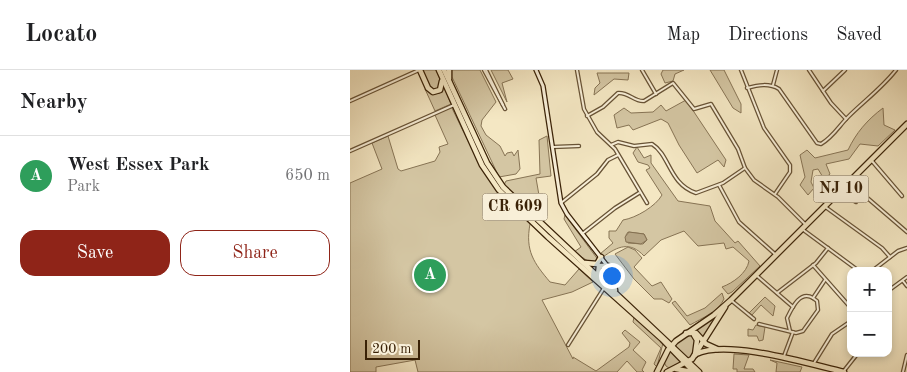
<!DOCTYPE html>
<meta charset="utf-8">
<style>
:root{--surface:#fff;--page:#f6f6f6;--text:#202124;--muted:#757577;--line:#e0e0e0;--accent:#8f2418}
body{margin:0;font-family:"Old Standard TT",serif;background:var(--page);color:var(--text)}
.controls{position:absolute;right:15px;bottom:15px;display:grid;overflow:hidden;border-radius:10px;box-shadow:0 2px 8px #0003}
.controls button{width:45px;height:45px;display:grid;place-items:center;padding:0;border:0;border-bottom:1px solid var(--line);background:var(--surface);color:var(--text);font:25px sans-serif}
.scale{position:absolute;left:15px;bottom:12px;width:55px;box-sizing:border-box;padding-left:5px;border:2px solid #3a2207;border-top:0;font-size:14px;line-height:18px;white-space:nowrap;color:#3a2207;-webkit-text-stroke:4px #f8efd8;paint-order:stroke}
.you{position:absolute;left:261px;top:205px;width:18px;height:18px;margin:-12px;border:4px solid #fff;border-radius:50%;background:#1a73e8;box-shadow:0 0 0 8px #1a73e833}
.badge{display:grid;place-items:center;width:32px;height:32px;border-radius:50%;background:var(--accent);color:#fff;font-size:16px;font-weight:700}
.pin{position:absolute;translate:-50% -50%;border:2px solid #fff;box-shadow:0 1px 5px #0006}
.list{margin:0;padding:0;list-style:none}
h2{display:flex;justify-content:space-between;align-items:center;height:65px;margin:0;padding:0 20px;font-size:21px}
h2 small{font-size:16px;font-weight:400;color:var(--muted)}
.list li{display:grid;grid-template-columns:32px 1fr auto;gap:15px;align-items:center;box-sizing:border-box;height:80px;padding:0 20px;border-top:1px solid var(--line)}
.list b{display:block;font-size:19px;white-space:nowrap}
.list p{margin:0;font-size:16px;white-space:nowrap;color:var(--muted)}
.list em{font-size:16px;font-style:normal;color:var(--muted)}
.actions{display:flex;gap:10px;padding:15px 20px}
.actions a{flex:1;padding:11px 0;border:1px solid var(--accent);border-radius:15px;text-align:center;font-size:18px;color:var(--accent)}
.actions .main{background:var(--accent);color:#fff}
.map{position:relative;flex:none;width:557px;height:302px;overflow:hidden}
header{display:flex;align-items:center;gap:30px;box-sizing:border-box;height:70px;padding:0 25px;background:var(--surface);border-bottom:1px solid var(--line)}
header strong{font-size:24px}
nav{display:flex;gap:28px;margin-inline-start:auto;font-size:18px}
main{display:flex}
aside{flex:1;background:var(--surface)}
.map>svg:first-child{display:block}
.green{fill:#d4c6a3;stroke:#877455;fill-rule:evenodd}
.water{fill:#b5a483;stroke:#847051}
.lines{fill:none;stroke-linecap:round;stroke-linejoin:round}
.street-casing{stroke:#685336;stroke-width:4.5}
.secondary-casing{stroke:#3a2207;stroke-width:5.5}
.primary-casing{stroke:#3a2207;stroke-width:7}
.street{stroke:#f8efd8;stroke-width:2}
.secondary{stroke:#f8efd8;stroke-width:3}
.primary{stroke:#f4e7c3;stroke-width:4.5}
.labels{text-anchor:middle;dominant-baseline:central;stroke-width:4;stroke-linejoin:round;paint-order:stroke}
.shield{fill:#f8efd8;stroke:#736046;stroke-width:1}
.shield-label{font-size:16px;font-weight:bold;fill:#3a2207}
</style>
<header>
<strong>Locato</strong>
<nav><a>Map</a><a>Directions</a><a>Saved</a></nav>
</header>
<main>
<aside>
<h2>Nearby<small></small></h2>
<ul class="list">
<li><span class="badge" style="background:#2e9e5b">A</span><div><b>West Essex Park</b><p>Park</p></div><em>650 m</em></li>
</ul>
<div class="actions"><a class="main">Save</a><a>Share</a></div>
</aside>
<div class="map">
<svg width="557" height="302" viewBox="0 0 557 302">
<rect width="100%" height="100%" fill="#f4e7c3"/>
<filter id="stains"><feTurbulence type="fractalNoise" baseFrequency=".004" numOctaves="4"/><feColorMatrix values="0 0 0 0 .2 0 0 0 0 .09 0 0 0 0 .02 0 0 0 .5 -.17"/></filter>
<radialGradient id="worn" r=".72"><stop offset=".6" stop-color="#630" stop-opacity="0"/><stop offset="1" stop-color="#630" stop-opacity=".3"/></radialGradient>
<g class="green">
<path d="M73 0H86L90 9 89 19 82 21 72 3Z"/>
<path d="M102 0H130L146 32 132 50 131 56 136 65 150 76 155 86 157 83 162 82 164 86 168 80 170 99 166 104 149 107 102 7Z"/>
<path d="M141 0H158L163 9 152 13 157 32Z"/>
<path d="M313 0H334L325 4 323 11 315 13 311 4Z"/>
<path d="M360 0H374L391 34V43L383 38Z"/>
<path d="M247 3H279L278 10 264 9 244 25 245 18 250 13Z"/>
<path d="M94 17 101 34 85 41 75 19 84 24 90 23Z"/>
<path d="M336 30 376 90 374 97 368 90 347 103 329 75 318 53 311 49 283 60 279 55 267 58 264 45 274 38 281 43 303 42 311 35 316 41Z"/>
<path d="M101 36C125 86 139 116 180 154 175 181 184 193 200 212L215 215 229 199 243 212 222 222 192 230 223 289V287L246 301 279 277 280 273 272 263 275 260 290 272 283 280 296 292 292 300 294 302H287L277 291 267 302H68L65 290 26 297V302H0V113L32 99 22 73 38 66 48 99 51 101 85 91 90 82 89 77 98 74 85 45Z"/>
<path d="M533 38 534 55 545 60 528 76 510 74 499 89 476 94 480 104 474 109 468 99 463 100 461 112 464 118 458 125 450 115 455 107 450 85 457 80 465 88 498 80C506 63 517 50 533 38Z"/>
<path d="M197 66 201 106 186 108 190 131 176 134 154 115 156 111 190 104 189 70Z"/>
<path d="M287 77 294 88 301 85V93L328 131 360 136 365 151 385 173 388 171 410 196 382 222 378 224 372 217C383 213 397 203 399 191L383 177 376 179 374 173 348 176 334 161 311 170 294 186C280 171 268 176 253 187L250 184 263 173 259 168V161H266L273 150C286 148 306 136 312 125L296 100 300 98 298 95 288 92 283 83ZM278 162 294 164 297 170 293 174 278 173 276 165Z"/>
<path d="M215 145 249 191 241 193 224 182 231 177 214 149Z"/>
<path d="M278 177 285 180 292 188 284 197 302 216 311 212 322 229 319 233 312 229H304L284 209 265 184Z"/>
<path d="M372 223 374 229C368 242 352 248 340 255L322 233 325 231 337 246 355 238Z"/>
<path d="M415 227 425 236 423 246 411 235 402 245 399 243Z"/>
<path d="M368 244 353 269 342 260Z"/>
<path d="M284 247 313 273 307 297 304 294 311 278 283 252Z"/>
<path d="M406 255 415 257 413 270 409 271 407 266H398V259L403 260Z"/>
<path d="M338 265H342L346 269 343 284 338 289 325 275Z"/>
<path d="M320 280 332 293 319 298 316 296 314 292Z"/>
<path d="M384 284 399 285 394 299H403L405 302H387V299H383Z"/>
<path d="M420 290 452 297 450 302H426L427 293Z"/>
</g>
<path class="water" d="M279 162 294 164 297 170 291 174 276 172 275 167Z"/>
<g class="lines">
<g class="street-casing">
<g id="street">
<path d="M134 0 155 39"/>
<path d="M136 0 153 35"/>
<path d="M227 0 234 39 247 62 265 79 297 133"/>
<path d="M292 0 306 24"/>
<path d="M391 0 414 58 440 95V102L425 124"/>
<path d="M459 0 481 33 496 49"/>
<path d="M423 15 427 0"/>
<path d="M397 18C408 15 419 13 429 19L467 73 471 74C483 67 489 56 498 47 514 31 532 18 546 0"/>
<path d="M473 21 495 0"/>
<path d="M0 31 69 0"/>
<path d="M237 46 253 37 268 23C279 22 284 32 294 31L323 13 344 39 361 34 388 79 395 98 404 110 428 127 456 155"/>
<path d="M261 75 268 72 284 76 302 74C320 85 319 114 346 123L373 113 395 98"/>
<path d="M203 77 229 76"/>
<path d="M0 81 104 35"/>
<path d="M522 91 552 126"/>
<path d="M500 113 557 162"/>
<path d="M369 115 389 152 426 185"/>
<path d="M491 123 506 132"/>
<path d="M211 133 247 104 258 90 268 85"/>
<path d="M474 136 532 178 540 187"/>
<path d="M452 159 509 201"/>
<path d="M232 164 265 138 289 123"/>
<path d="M463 195 501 238"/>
<path d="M522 201 548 181 557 178"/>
<path d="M406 205 443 237"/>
<path d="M553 211 557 216"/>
<path d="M538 221 557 207"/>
<path d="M427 223 466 193 478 178"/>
<path d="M463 228 475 210"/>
<path d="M382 231 404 249"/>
<path d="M409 254 446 263 453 261 468 240 467 231 463 228"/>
<path d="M440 261 437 248C442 238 450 220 463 228"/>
<path d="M218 275 254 218"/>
<path d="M434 286 443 262"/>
<path d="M464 293 482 264 501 251"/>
<path d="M493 302 508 283"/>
<path d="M553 302 557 285"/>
</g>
</g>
<g class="secondary-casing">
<path id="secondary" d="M186 0 193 16 211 133 217 144 259 198 261 206 257 215"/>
</g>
<g class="primary-casing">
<g id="primary">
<path d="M70 0 78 18 83 22 90 20 92 11"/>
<path d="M89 0 132 95 149 120 198 167 312 269 344 302"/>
<path d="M94 0 137 93 153 117 349 302"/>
<path d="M99 9V0"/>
<path d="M235 193 247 194 251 187"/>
<path d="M248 205 249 196H258"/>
<path d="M261 206 265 220"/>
<path d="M336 263H346L356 274 367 279"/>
<path d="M344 265 347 270 345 285"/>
<path d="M346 284C378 269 459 294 494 302"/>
<path d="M326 299 342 302"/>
<path d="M307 302 318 280 326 271 364 245 381 230 557 54"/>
<path d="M317 302 342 289 375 237"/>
</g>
</g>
<use href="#street" class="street"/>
<use href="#secondary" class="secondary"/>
<use href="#primary" class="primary"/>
</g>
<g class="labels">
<g class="shield">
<rect x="463.5" y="105.5" width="55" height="27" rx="4"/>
<rect x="132.5" y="123.5" width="65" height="27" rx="4"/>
</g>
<g class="shield-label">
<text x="491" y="119">NJ 10</text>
<text x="165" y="137">CR 609</text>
</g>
</g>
<rect width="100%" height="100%" filter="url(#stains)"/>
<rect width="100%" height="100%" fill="url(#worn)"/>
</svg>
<div class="controls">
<button>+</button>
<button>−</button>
</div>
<div class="scale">200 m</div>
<div class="you"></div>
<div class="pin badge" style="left:80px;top:205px;background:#2e9e5b">A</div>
</div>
</main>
